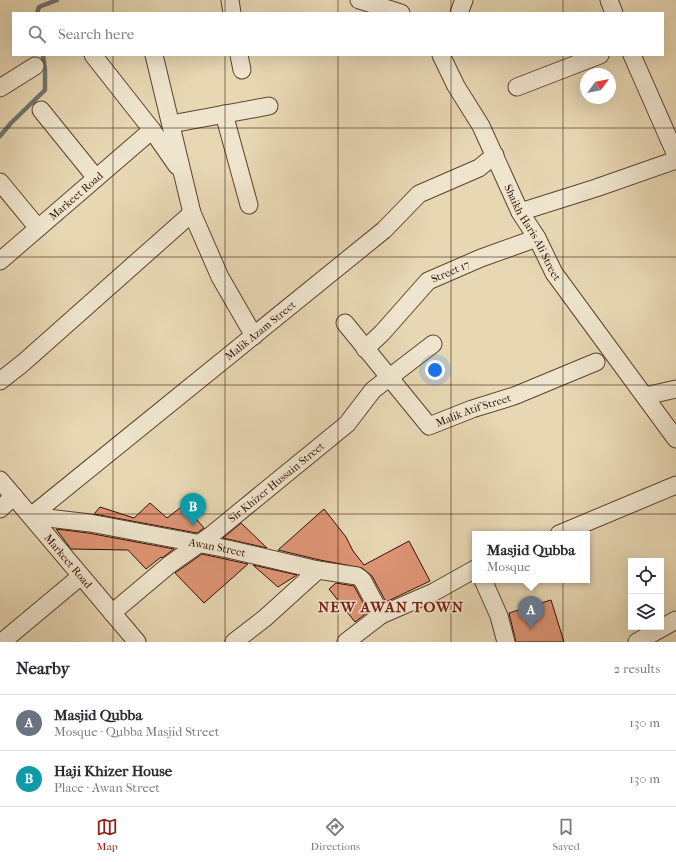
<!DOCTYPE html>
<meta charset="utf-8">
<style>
:root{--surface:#fff;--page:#f2f2f3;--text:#2b2b33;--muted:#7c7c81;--line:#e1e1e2;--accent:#8f2418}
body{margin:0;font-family:"IM FELL French Canon",serif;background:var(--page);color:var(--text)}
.controls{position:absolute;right:12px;bottom:12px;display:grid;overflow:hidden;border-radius:0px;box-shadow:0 4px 16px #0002}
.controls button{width:36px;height:36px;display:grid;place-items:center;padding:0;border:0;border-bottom:1px solid var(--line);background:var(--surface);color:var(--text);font:20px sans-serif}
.compass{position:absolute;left:580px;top:68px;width:36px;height:36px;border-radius:50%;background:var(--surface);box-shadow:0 4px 16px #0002;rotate:58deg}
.you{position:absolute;left:435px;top:370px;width:14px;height:14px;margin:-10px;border:3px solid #fff;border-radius:50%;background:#1a73e8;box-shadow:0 0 0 6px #1a73e833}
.badge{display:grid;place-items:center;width:26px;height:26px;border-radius:50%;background:var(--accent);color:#fff;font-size:13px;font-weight:700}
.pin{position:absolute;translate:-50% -33px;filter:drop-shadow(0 1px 2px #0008)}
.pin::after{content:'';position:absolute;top:21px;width:14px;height:12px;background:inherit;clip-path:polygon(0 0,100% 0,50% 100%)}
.popup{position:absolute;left:472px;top:531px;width:118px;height:52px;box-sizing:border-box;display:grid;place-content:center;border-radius:0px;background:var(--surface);filter:drop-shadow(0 1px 3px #0005);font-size:13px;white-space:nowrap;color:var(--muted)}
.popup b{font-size:15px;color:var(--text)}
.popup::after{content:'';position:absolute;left:50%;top:100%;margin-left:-8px;border:8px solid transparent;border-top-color:var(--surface)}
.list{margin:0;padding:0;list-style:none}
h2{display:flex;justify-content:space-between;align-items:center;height:52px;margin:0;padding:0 16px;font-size:17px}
h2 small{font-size:13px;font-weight:400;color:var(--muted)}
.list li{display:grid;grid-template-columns:26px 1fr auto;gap:12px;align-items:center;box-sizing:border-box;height:56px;padding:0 16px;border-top:1px solid var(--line)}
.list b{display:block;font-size:15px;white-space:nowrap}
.list p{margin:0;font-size:13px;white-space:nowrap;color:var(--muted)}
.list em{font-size:13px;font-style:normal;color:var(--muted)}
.icon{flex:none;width:22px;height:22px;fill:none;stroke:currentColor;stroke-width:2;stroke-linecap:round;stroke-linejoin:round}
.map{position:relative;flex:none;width:676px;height:642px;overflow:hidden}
.search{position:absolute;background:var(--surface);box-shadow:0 4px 16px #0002;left:12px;right:12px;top:12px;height:44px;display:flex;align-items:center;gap:10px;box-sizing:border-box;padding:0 14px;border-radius:0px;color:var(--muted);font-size:15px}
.sheet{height:164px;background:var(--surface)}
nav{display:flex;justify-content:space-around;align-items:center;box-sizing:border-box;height:56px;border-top:1px solid var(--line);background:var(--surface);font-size:11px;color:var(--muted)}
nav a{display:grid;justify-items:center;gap:2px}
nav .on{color:var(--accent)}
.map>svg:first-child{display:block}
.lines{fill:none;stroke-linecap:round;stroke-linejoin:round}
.stream{stroke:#70746f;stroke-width:4.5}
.building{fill:#de9575;stroke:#301002}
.minor-casing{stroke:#5e422e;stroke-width:19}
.minor{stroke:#efe5ce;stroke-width:17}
.grid{fill:none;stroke:#301002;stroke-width:1;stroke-opacity:0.55}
.labels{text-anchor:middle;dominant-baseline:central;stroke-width:3;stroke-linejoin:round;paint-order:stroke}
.street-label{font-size:11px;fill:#301002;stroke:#efe5ce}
.district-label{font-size:15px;font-weight:bold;letter-spacing:1px;fill:#7a1f14;stroke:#efe5ce}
</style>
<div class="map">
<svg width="676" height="642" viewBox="0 0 676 642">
<rect width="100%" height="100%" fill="#e7d7b3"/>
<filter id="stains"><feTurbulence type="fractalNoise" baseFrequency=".005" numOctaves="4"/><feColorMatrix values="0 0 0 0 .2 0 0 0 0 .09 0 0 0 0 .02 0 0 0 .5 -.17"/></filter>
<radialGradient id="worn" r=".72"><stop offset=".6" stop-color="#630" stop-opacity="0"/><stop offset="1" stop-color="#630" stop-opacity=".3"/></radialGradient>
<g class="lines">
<g class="stream">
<path d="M37 13 39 7 57 0"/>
<path d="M0 136 11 123 45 90V70L43 55"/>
</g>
</g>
<g class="building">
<path d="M150 503 167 518 184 505 204 528 197 533 94 514 100 507 134 518Z"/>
<path d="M324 509 346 537 353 551 364 565 409 541 430 581 386 602 372 576 362 568 320 560 278 550Z"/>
<path d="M241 523 267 548 223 538Z"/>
<path d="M56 529 88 533 174 549 162 558 161 557 146 569 128 550 71 549Z"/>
<path d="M202 554 248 564 204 603 175 573Z"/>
<path d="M253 565 297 575 278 587Z"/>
<path d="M336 583 354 586 368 612 355 622 329 589Z"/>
<path d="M551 600 564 642H516L509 613Z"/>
</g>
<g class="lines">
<g class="minor-casing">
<g id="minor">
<path d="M230 0 232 13"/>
<path d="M359 0 401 13"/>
<path d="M609 0 614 13"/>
<path d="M459 13 464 0"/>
<path d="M93 55 152 130 177 166"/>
<path d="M154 55 192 213 220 277 254 336"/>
<path d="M239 55 242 70"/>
<path id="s1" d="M441 55 456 86 481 126 520 212 537 238 554 273 676 439"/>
<path d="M632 55 676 155"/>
<path d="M517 87 600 55"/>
<path d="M0 88 35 66"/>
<path d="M41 110 96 178"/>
<path d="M224 114 249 205"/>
<path d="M171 124 269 106"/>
<path d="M0 182 38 228"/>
<path d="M520 212 596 188 676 160"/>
<path id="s2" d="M0 261 152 130"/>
<path id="s3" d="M345 323 429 426 472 409 514 396 596 362"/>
<path id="s4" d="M365 349 382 333 428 281 481 258 537 238"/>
<path d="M0 381 23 363 192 213"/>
<path d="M645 396 676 389"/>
<path id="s5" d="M0 480 137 642"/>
<path d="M0 509 14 496"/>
<path id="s6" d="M31 516 384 230 419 194 479 168 495 155"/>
<path id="s7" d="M31 516 90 523 228 549 318 570 357 576 360 578 363 581 381 615"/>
<path d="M559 534 676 485"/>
<path d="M483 580 499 616 506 642"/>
<path id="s8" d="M112 613 169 565 210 536 347 424 373 390 433 344"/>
<path d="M2 642 81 576"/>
<path d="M234 642 265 618 318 570"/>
<path d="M346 642 381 615 434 592 475 569"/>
<path d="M637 642 676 620"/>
</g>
</g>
<use href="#minor" class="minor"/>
</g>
<path class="grid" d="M113 0V13M225 0V13M338 0V13M451 0V13M563 0V13M113 55V642M225 55V642M338 55V642M451 55V642M563 55V642M0 128H676M0 257H676M0 385H676M0 514H676"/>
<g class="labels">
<g class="street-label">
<text stroke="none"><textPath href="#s2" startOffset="100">Markeet Road</textPath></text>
<text stroke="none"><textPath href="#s1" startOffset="200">Shaikh Haris Ali Street</textPath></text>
<text stroke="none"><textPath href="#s4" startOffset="117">Street 17</textPath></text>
<text stroke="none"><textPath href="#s6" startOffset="295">Malik Azam Street</textPath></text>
<text stroke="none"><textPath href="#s3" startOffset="180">Malik Atif Street</textPath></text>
<text stroke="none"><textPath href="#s8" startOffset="210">Sir Khizer Hussain Street</textPath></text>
<text stroke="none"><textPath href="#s7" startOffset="189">Awan Street</textPath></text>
<text stroke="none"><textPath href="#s5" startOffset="106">Markeet Road</textPath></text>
</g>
<g class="district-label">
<text x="391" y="607">NEW AWAN TOWN</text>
</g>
</g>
<rect width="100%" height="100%" filter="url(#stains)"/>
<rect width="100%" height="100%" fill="url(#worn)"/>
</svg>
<div class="controls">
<button><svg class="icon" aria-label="locate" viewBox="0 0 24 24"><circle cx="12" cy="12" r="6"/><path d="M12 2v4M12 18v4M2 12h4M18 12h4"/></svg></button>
<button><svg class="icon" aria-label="layers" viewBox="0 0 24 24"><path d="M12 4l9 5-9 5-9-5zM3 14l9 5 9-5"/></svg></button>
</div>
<svg class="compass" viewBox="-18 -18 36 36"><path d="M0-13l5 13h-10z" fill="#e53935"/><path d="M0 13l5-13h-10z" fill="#7c7c81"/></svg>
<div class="you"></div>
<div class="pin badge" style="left:531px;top:629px;background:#6b7280">A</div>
<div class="popup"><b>Masjid Qubba</b>Mosque</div>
<div class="pin badge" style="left:193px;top:526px;background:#0f9aa8">B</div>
<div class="search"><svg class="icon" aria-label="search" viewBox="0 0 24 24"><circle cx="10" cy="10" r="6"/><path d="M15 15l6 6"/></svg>Search here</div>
</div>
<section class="sheet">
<h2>Nearby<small>2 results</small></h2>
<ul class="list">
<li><span class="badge" style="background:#6b7280">A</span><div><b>Masjid Qubba</b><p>Mosque · Qubba Masjid Street</p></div><em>130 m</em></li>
<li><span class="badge" style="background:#0f9aa8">B</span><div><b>Haji Khizer House</b><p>Place · Awan Street</p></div><em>130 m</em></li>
</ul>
</section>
<nav>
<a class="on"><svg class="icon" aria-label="map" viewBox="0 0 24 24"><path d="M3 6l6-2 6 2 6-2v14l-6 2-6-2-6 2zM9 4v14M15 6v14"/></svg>Map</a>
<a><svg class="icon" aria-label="directions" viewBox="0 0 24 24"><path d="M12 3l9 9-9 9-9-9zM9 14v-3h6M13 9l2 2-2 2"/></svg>Directions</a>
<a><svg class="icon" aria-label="saved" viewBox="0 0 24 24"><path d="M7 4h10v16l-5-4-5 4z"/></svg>Saved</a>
</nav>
